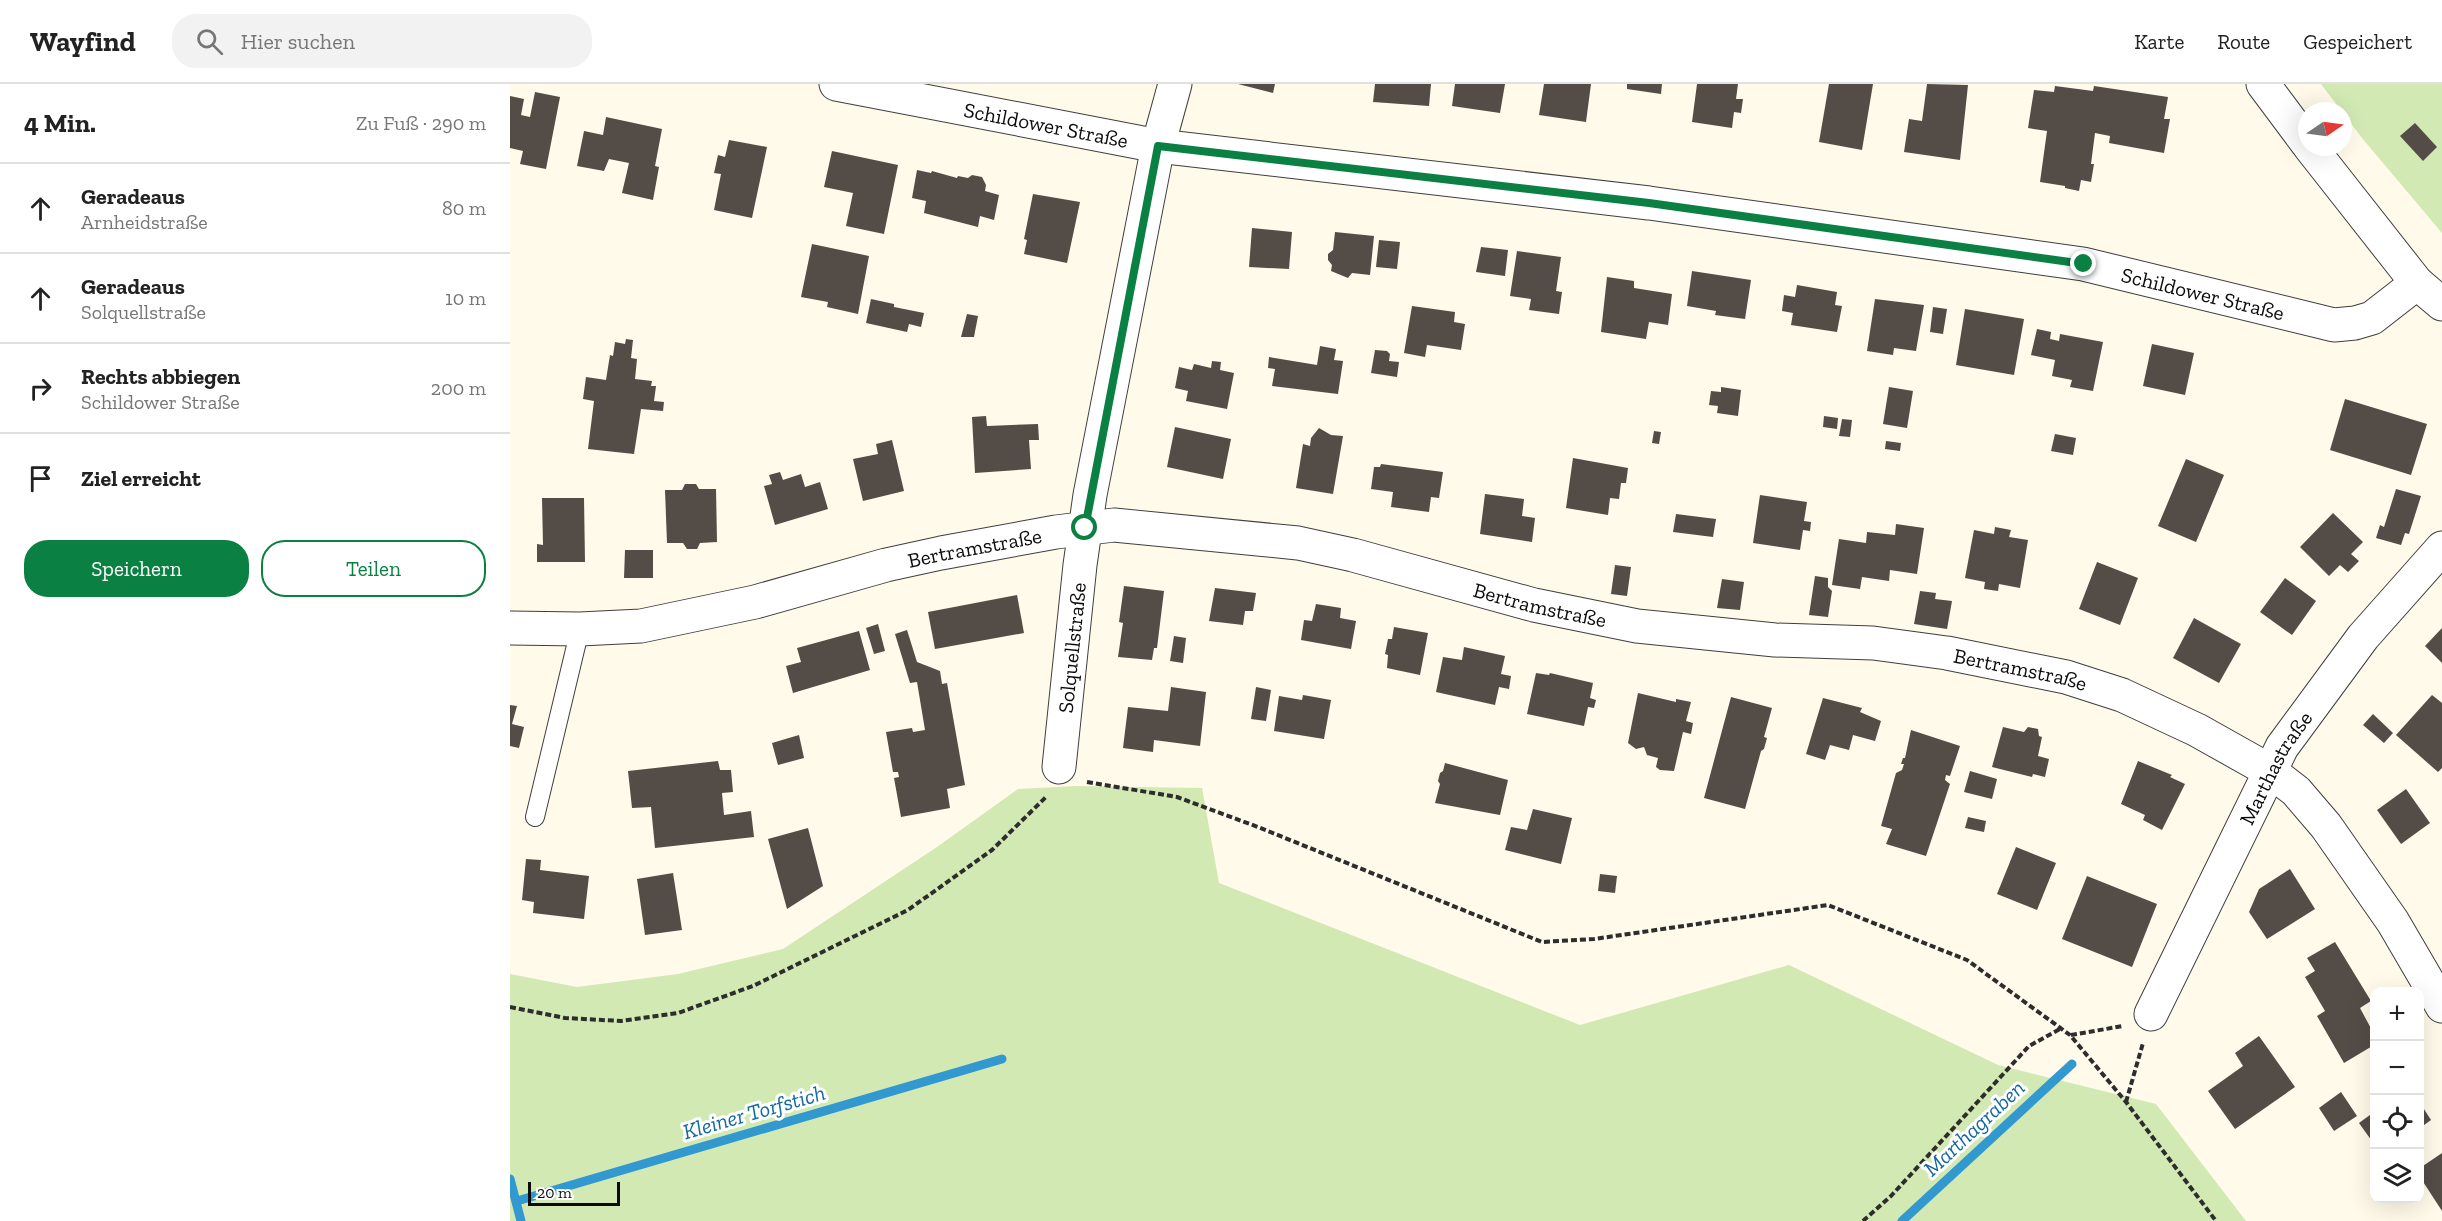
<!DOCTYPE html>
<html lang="de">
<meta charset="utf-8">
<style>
:root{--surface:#fff;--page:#f2f2f2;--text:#222;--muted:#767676;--line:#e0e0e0;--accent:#0b8043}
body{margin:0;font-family:"Zilla Slab",serif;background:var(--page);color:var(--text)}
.controls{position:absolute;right:18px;bottom:18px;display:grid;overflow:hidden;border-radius:12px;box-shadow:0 6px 24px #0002}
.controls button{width:54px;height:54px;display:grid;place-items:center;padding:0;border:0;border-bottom:2px solid var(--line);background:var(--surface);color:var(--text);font:30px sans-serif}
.compass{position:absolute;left:1788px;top:18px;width:54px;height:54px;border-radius:50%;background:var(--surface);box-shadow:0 6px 24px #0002;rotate:77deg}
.scale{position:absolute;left:18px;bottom:15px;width:92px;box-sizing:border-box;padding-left:6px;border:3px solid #0b0b0b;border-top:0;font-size:16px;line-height:21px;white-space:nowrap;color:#0b0b0b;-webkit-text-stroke:4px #fff;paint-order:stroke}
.stop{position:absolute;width:18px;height:18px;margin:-14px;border:4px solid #0b8043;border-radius:50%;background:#fff}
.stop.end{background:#0b8043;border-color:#fff;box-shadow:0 2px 6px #0008}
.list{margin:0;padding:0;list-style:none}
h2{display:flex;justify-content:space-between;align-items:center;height:78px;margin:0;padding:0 24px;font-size:26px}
h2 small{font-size:20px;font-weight:400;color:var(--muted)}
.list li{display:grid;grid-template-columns:39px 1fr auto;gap:18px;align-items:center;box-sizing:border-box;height:90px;padding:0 24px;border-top:2px solid var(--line)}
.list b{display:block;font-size:22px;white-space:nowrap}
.list p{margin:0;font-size:20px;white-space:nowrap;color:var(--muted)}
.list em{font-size:20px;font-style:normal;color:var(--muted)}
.actions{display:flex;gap:12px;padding:18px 24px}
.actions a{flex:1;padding:14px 0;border:2px solid var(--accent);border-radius:24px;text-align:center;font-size:21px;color:var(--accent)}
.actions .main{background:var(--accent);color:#fff}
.icon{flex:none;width:33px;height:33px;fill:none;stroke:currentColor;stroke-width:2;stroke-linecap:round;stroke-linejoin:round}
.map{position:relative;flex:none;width:1932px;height:1137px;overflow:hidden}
header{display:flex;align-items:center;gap:36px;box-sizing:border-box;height:84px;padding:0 30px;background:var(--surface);border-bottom:2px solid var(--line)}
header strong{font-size:28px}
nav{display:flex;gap:33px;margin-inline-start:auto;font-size:21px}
.search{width:420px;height:54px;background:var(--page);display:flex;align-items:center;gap:15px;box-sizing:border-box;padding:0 21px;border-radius:24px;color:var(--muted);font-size:22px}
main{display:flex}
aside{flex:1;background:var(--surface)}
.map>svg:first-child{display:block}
.green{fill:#d2e9b3}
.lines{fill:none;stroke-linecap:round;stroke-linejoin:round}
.stream{stroke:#3299d0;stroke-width:9}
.building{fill:#544c47}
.service-casing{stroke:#3e3e3e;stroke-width:20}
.minor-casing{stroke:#3e3e3e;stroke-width:35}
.path{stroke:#2d2d2d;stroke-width:4;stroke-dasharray:6 3;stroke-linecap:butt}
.service{stroke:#fff;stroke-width:18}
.minor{stroke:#fff;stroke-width:33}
.route{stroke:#0b8043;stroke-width:8}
.labels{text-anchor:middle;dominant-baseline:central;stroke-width:6;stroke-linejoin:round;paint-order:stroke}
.street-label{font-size:21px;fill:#0b0b0b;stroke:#fff}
.water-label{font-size:22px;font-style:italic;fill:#13699f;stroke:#fff}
</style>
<header>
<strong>Wayfind</strong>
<div class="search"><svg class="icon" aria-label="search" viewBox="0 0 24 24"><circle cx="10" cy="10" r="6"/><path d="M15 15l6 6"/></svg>Hier suchen</div>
<nav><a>Karte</a><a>Route</a><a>Gespeichert</a></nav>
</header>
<main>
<aside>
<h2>4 Min.<small>Zu Fuß · 290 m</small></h2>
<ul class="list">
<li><svg class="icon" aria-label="ahead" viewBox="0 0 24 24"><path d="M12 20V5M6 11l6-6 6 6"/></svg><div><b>Geradeaus</b><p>Arnheidstraße</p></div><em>80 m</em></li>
<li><svg class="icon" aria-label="ahead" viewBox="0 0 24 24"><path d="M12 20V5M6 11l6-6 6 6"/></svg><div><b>Geradeaus</b><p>Solquellstraße</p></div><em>10 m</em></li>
<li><svg class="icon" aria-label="right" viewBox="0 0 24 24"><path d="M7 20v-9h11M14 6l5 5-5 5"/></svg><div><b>Rechts abbiegen</b><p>Schildower Straße</p></div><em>200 m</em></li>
<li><svg class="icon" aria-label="arrive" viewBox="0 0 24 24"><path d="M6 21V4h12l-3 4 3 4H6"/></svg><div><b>Ziel erreicht</b></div></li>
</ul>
<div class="actions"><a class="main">Speichern</a><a>Teilen</a></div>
</aside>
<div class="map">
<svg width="1932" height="1137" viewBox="0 0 1932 1137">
<rect width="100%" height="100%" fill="#fffae9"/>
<g class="green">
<path d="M1811 0H1932V149L1852 54Z"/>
<path d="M566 702 692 704 709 799 1070 941 1279 881 1488 981 1646 1020 1736 1137H0V890L67 903 168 890 273 865 427 763 508 705Z"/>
</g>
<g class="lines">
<g class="stream">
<path d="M0 1095 11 1137"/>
<path d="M7 1117 492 975"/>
<path d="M1392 1137 1562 980"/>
</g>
</g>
<g class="building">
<path d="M728 0H765L763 9Z"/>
<path d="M865 0H921L919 22 863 18Z"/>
<path d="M945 0H995L990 29 942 22Z"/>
<path d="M1034 0H1081L1076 38 1029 31Z"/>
<path d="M1117 0H1152L1151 10 1117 5Z"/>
<path d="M1187 0H1228L1226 15H1233L1231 29 1224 28 1222 44 1182 38Z"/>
<path d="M1319 0H1363L1352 66 1309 58Z"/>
<path d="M1417 0 1458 1 1450 76 1394 68 1399 35 1412 37Z"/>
<path d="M1545 2 1583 7 1584 2 1658 13 1654 35H1660L1654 69 1599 59 1600 52 1585 49 1581 80H1584L1581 98 1571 96 1569 107 1555 104V102L1530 98 1537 47 1518 44 1524 6 1544 8Z"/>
<path d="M25 8 50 13 36 85 10 80 13 67 0 64V12L14 15 11 31 20 33Z"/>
<path d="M96 33 152 45 145 82 149 83 143 116 112 109 119 79 99 75 94 87 67 82 74 47 93 51Z"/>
<path d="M1905 39 1927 63 1913 77 1890 52Z"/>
<path d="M219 56 257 63 242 134 204 126 211 90 204 89 208 71 215 73Z"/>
<path d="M322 67 388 81 374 150 336 142 343 109 314 103Z"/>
<path d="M407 86 421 89 422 87 447 94 448 92 458 94 462 91 472 93 476 101 475 107 489 111 484 136 470 132 468 143 414 129 416 117 402 114Z"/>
<path d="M523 110 570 118 557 179 514 170 517 156 514 155Z"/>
<path d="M742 144 782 148 779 185 739 183Z"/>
<path d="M825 148 864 152 860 191 842 189 838 194 821 187 822 181 818 176V170L823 166Z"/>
<path d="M869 156 890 158 887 185 866 183Z"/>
<path d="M302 160 359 172 348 230 317 223 318 218 291 213Z"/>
<path d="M971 163 998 166 995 192 966 188Z"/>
<path d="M1007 167 1051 173 1046 207 1052 208 1049 230 1019 226 1021 215 1000 212Z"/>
<path d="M1182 187 1241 196 1235 235 1205 231 1206 227 1177 222Z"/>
<path d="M1097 193 1124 197V204L1162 210 1158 241 1139 238 1136 255 1091 248Z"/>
<path d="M1287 201 1327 208 1325 221 1332 222 1327 248 1281 241 1283 229 1272 227 1274 211 1285 213Z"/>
<path d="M361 215 384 220V223L414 229 411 243 399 240 397 248 356 239Z"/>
<path d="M1365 215 1414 221 1406 267 1384 264 1383 271 1357 267Z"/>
<path d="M902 222 945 228 944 238 955 240 951 266 917 261 915 273 894 269Z"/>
<path d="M1423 223 1437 225 1433 250 1420 248Z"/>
<path d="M1455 225 1514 235 1504 291 1446 281Z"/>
<path d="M457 230 468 232 464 253H451Z"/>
<path d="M1527 245 1541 248 1540 255 1549 257 1550 250 1593 258 1583 307 1560 303 1562 296 1542 292 1545 276 1521 271Z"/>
<path d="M116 255 123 256 121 274 127 275 125 295 142 297 141 302H146L144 317 154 318 153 327 131 325 124 370 78 365 84 317 73 315 76 293 96 296 100 271 103 272 105 258 115 260Z"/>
<path d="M1642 260 1684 269 1675 311 1633 302Z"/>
<path d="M810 262 826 265 824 276 833 277 828 310 762 302 765 285 758 284 759 273 807 281Z"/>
<path d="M865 266 877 267 880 270 879 277 889 278 887 293 861 289Z"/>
<path d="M702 277 711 278 710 286 724 289 717 325 676 317 678 307 665 304 669 283 682 286 684 280 701 284Z"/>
<path d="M1211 303 1231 306 1228 332 1207 329 1208 322 1199 321 1201 307 1211 308Z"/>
<path d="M1379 303 1403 307 1397 344 1373 340Z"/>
<path d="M1835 315 1917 340 1901 391 1820 366Z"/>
<path d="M476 332 477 342 528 340 529 356H519L521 385 465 389 462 333Z"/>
<path d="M1314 332 1328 334 1327 345 1313 343Z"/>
<path d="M1332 335 1342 336 1340 353 1329 352Z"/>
<path d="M665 343 721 355 713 395 657 383Z"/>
<path d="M809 344 821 351 833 352 823 410 786 404 793 360 800 362 801 354Z"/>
<path d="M1144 347 1151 348 1149 360 1142 359Z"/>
<path d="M1545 350 1566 354 1563 371 1541 367Z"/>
<path d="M382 356 394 407 353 417 343 375 368 370 366 360Z"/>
<path d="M1376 357 1391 359 1390 367 1375 365Z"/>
<path d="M1063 374 1118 384 1116 399H1111L1109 415 1100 414 1098 431 1056 424Z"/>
<path d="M1676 375 1714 391 1686 458 1648 442Z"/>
<path d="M871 380 933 388 929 414 921 413 919 428 881 423 883 408 861 405 864 383H870Z"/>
<path d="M270 388 273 396 291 390 295 403 310 398 318 425 265 441 254 402 262 400 259 391Z"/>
<path d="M175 400H186L189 405H206L207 458 190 459 187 465H177L173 459H157L155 406H172Z"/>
<path d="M1886 405 1911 412 1899 450 1895 449 1891 461 1866 454 1870 441 1874 443Z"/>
<path d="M975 410 1014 415 1012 432 1025 434 1022 458 970 450Z"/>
<path d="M1250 411 1297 418 1294 437 1301 438 1300 447 1293 446 1290 466 1243 459Z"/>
<path d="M32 414H74L75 478H27V460L33 461Z"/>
<path d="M1823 429 1853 458 1841 470 1849 477 1838 488 1830 481 1819 492 1790 463Z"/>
<path d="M1166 430 1206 435 1203 453 1163 448Z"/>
<path d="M1386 440 1414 444 1407 490 1380 486 1379 497 1352 493 1350 505 1322 501 1329 455 1356 459 1357 448 1385 451Z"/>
<path d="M1485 443 1501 446 1499 453 1518 456 1510 504 1489 500 1488 507 1474 505 1475 498 1455 494 1464 446 1484 450Z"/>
<path d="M115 466H143V494H114Z"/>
<path d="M1587 478 1628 494 1610 541 1569 525Z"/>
<path d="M1105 481 1121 483 1117 512 1101 510Z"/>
<path d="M1305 492 1318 494V503L1322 507 1318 533 1299 531Z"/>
<path d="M1775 494 1806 517 1782 551 1750 528Z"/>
<path d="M1212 495 1234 498 1230 526 1207 524Z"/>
<path d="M614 502 654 507 647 564H644L642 576 608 573 613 539 609 538Z"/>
<path d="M705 504 746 509 743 527H735L733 541 699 537Z"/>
<path d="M1410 507 1426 509 1425 515 1442 517 1437 545 1404 540Z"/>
<path d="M507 511 514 549 425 565 418 528Z"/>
<path d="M806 520 831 524 830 534 846 537 841 565 791 556 794 536 802 537Z"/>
<path d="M1684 534 1731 560 1709 599 1663 574Z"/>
<path d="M368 540 375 567 364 570 356 544Z"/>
<path d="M884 543 918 549 910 591 877 584 878 571 875 570 878 555H882Z"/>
<path d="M1932 544V579L1915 562Z"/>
<path d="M397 546 407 578 430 587 432 600 437 599 455 701 437 705 440 724 391 733 384 694 389 693 388 688H383L376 648 402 644 403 648 415 646 407 598 400 599 385 550Z"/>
<path d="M349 547 360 586 283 609 276 582 291 578 287 564Z"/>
<path d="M664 552 676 554 673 579 660 577Z"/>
<path d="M954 563 995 572 991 590 1001 592 999 605 989 603 985 621 926 608 933 573 952 576Z"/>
<path d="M1026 589 1039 591 1040 589 1083 599 1080 614 1086 616 1084 624 1078 623 1074 642 1017 630Z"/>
<path d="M661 603 696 608 690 662 644 656 643 668 613 664 618 623 658 627Z"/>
<path d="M746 603 761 606 756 637 741 635Z"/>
<path d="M1128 609 1166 618V615L1181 618 1176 637 1183 639 1181 650 1173 648 1164 687 1150 686 1146 683 1148 674 1137 671 1134 663 1126 665 1118 659Z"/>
<path d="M793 611 821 616 814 655 764 647 769 612 792 616Z"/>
<path d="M1922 611 1932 619V684L1928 688 1886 651Z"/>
<path d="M1221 613 1262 624 1254 653 1257 654 1254 665 1251 667 1235 725 1194 714Z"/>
<path d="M1313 614 1352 624 1350 628 1371 637 1365 657 1343 651 1339 666 1320 661 1315 676 1296 670Z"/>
<path d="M0 621 7 622 2 640 14 643 9 664 0 662Z"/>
<path d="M1863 630 1883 649 1874 659 1853 641Z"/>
<path d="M1493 643 1514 648 1518 643 1528 645 1529 652 1532 653 1528 672 1539 675 1535 693 1523 690 1522 693 1482 683Z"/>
<path d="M1401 646 1450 662 1440 692 1436 691 1435 696 1440 700 1416 772 1376 760 1382 745 1371 742 1386 689 1392 686 1394 680H1391L1393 674H1395Z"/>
<path d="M289 651 294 674 268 681 262 659Z"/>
<path d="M208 677 210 686H221L223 708 212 709 214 731 241 727 244 753 145 764 141 723 122 724 118 687Z"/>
<path d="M1628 677 1662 691 1660 693 1675 700 1652 746 1633 736 1635 731 1611 720Z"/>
<path d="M935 679 998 696 990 731 925 719 930 700 928 697 930 689 933 687Z"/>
<path d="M1460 687 1487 695 1482 715 1454 708Z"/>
<path d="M1896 705 1920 739 1891 760 1867 726Z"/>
<path d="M1023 725 1062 734 1051 780 995 766 1001 743 1017 746Z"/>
<path d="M1458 733 1476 737 1474 748 1455 744Z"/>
<path d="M298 744 313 802 277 825 258 755Z"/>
<path d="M1506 763 1546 779 1527 826 1487 810Z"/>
<path d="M16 775 31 776 30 786 79 792 74 835 23 829 24 818 12 816Z"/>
<path d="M1780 785 1805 825 1757 855 1739 828 1749 805Z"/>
<path d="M163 789 172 846 135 851 127 795Z"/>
<path d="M1090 790 1107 792 1105 809 1088 807Z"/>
<path d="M1577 792 1647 820 1622 883 1552 855Z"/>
<path d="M1825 858 1861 917 1850 924 1864 950V961L1834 979 1807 932 1815 927 1795 893 1805 887 1797 874Z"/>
<path d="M1749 952 1785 1003 1725 1045 1698 1007 1733 982 1725 969Z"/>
<path d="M1831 1008 1847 1032 1824 1047 1809 1024Z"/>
<path d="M1910 1019 1921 1036 1910 1044Z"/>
<path d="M1864 1028V1060L1849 1039Z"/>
<path d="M1932 1069V1127L1910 1093V1084Z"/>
</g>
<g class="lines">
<g class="service-casing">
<path id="service" d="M25 733 70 545"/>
</g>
<g class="minor-casing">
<g id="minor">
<path id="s1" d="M326 0 648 62 1139 119 1573 180 1824 241 1845 239 1862 234 1907 199"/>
<path d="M1753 0 1797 59"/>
<path d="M1800 63 1907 199 1932 220"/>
<path id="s2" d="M0 544 70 545 131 542 245 518 376 481 431 469 546 448 604 441 788 459 843 471 1024 521 1127 542 1265 556 1363 559 1437 569 1556 593 1612 611 1687 646 1760 687 1786 707 1816 742 1883 838 1932 922"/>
<path id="s3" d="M549 683 570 481 580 411 648 62 665 0"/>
<path id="s4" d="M1641 930 1772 663 1853 553 1932 464"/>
</g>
</g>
<g class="path">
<path d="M577 698 667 713 748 743 1032 858 1084 855 1318 821 1457 876 1560 951 1616 1018 1706 1137"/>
<path d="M0 923 55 934 111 937 168 929 243 902 398 826 482 766 537 712"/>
<path d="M1561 951 1613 942"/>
<path d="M1616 1018 1633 959"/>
<path d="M1353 1137 1381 1112 1519 962 1550 945"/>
</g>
<use href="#service" class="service"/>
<use href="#minor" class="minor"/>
</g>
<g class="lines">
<path class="route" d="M575 444 648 62 1139 119 1574 180"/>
</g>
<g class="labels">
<g class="street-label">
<text stroke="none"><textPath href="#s1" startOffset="214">Schildower Straße</textPath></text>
<text stroke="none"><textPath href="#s1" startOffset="1384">Schildower Straße</textPath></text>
<text stroke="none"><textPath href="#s2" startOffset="474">Bertramstraße</textPath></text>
<text stroke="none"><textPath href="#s2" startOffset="1050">Bertramstraße</textPath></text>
<text stroke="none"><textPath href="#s3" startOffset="120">Solquellstraße</textPath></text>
<text stroke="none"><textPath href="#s2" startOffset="1536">Bertramstraße</textPath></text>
<text stroke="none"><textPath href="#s4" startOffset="276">Marthastraße</textPath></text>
</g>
<g class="water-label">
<text transform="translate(244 1028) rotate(-16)">Kleiner Torfstich</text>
<text transform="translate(1464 1044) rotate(-43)">Marthagraben</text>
</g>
</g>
</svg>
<div class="controls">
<button>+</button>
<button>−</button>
<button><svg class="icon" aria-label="locate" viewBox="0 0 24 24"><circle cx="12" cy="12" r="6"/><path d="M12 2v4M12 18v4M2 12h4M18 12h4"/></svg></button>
<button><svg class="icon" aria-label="layers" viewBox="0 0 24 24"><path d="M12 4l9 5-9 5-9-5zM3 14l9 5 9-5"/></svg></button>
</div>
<svg class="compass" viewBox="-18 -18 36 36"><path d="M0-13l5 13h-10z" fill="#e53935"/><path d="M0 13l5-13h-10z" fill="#767676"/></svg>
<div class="scale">20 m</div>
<div class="stop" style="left:575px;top:444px"></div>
<div class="stop end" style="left:1574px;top:180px"></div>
</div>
</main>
